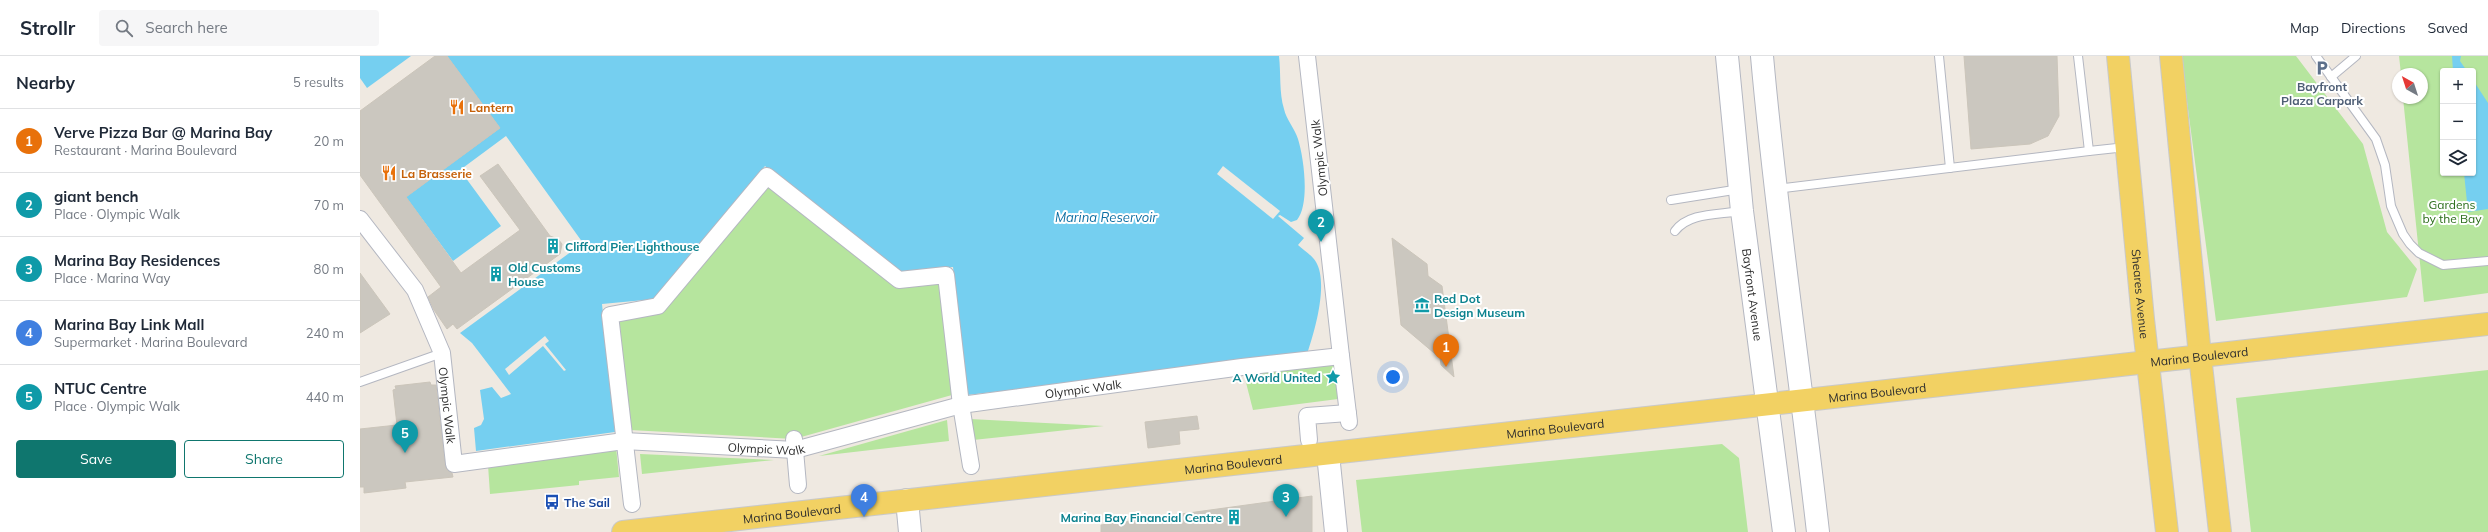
<!DOCTYPE html>
<meta charset="utf-8">
<style>
:root{--surface:#fff;--page:#f6f6f7;--text:#1f2937;--muted:#747a83;--line:#e0e1e3;--accent:#0f766e}
body{margin:0;font-family:Mulish,sans-serif;background:var(--page);color:var(--text)}
.controls{position:absolute;right:12px;top:12px;display:grid;overflow:hidden;border-radius:4px;box-shadow:0 1px 3px #0004}
.controls button{width:36px;height:36px;display:grid;place-items:center;padding:0;border:0;border-bottom:1px solid var(--line);background:var(--surface);color:var(--text);font:20px sans-serif}
.compass{position:absolute;left:2032px;top:12px;width:36px;height:36px;border-radius:50%;background:var(--surface);box-shadow:0 1px 3px #0004;rotate:321deg}
.you{position:absolute;left:1033px;top:321px;width:14px;height:14px;margin:-10px;border:3px solid #fff;border-radius:50%;background:#1a73e8;box-shadow:0 0 0 6px #1a73e833}
.badge{display:grid;place-items:center;width:26px;height:26px;border-radius:50%;background:var(--accent);color:#fff;font-size:13px;font-weight:700}
.pin{position:absolute;translate:-50% -33px;filter:drop-shadow(0 1px 2px #0008)}
.pin::after{content:'';position:absolute;top:21px;width:14px;height:12px;background:inherit;clip-path:polygon(0 0,100% 0,50% 100%)}
.list{margin:0;padding:0;list-style:none}
h2{display:flex;justify-content:space-between;align-items:center;height:52px;margin:0;padding:0 16px;font-size:17px}
h2 small{font-size:13px;font-weight:400;color:var(--muted)}
.list li{display:grid;grid-template-columns:26px 1fr auto;gap:12px;align-items:center;box-sizing:border-box;height:64px;padding:0 16px;border-top:1px solid var(--line)}
.list b{display:block;font-size:15px;white-space:nowrap}
.list p{margin:0;font-size:13px;white-space:nowrap;color:var(--muted)}
.list em{font-size:13px;font-style:normal;color:var(--muted)}
.actions{display:flex;gap:8px;padding:12px 16px}
.actions a{flex:1;padding:9px 0;border:1px solid var(--accent);border-radius:4px;text-align:center;font-size:14px;color:var(--accent)}
.actions .main{background:var(--accent);color:#fff}
.icon{flex:none;width:22px;height:22px;fill:none;stroke:currentColor;stroke-width:2;stroke-linecap:round;stroke-linejoin:round}
.map{position:relative;flex:none;width:2128px;height:476px;overflow:hidden}
header{display:flex;align-items:center;gap:24px;box-sizing:border-box;height:56px;padding:0 20px;background:var(--surface);border-bottom:1px solid var(--line)}
header strong{font-size:19px}
nav{display:flex;gap:22px;margin-inline-start:auto;font-size:14px}
.search{width:280px;height:36px;background:var(--page);display:flex;align-items:center;gap:10px;box-sizing:border-box;padding:0 14px;border-radius:4px;color:var(--muted);font-size:15px}
main{display:flex}
aside{flex:1;background:var(--surface)}
.map>svg:first-child{display:block}
.green{fill:#b6e59e;fill-rule:evenodd}
.water{fill:#75cff0}
.pier{fill:#efe9e1}
.building{fill:#cbc7bf;stroke:#cbc5ba}
.lines{fill:none;stroke-linecap:round;stroke-linejoin:round}
.lane-casing{stroke:#b4b7c1;stroke-width:10}
.street-casing{stroke:#b4b7c1;stroke-width:18}
.secondary-casing{stroke:#b4b7c1;stroke-width:24}
.primary-casing{stroke:#c9c9c9;stroke-width:24}
.lane{stroke:#fff;stroke-width:8}
.street{stroke:#fff;stroke-width:16}
.secondary{stroke:#fff;stroke-width:22}
.primary{stroke:#f2d163;stroke-width:22}
.labels{text-anchor:middle;dominant-baseline:central;stroke-width:4;stroke-linejoin:round;paint-order:stroke}
.service-label{font-size:12px;font-weight:bold;fill:#4e5e75;stroke:#fff}
.food-label{font-size:12px;font-weight:bold;fill:#c56008;stroke:#fff;text-anchor:start}
.street-label{font-size:12px;fill:#2e2e2e;stroke:#fff}
.park-label{font-size:12px;fill:#2c6e1b;stroke:#fff}
.culture-label{font-size:12px;font-weight:bold;fill:#0d838f;stroke:#fff;text-anchor:start}
.transit-label{font-size:12px;font-weight:bold;fill:#164399;stroke:#fff;text-anchor:start}
.water-label{font-size:13px;font-style:italic;fill:#0d6fa3;stroke:#fff}
</style>
<header>
<strong>Strollr</strong>
<div class="search"><svg class="icon" aria-label="search" viewBox="0 0 24 24"><circle cx="10" cy="10" r="6"/><path d="M15 15l6 6"/></svg>Search here</div>
<nav><a>Map</a><a>Directions</a><a>Saved</a></nav>
</header>
<main>
<aside>
<h2>Nearby<small>5 results</small></h2>
<ul class="list">
<li><span class="badge" style="background:#e8710a">1</span><div><b>Verve Pizza Bar @ Marina Bay</b><p>Restaurant · Marina Boulevard</p></div><em>20 m</em></li>
<li><span class="badge" style="background:#0f9aa8">2</span><div><b>giant bench</b><p>Place · Olympic Walk</p></div><em>70 m</em></li>
<li><span class="badge" style="background:#0f9aa8">3</span><div><b>Marina Bay Residences</b><p>Place · Marina Way</p></div><em>80 m</em></li>
<li><span class="badge" style="background:#3f7fe0">4</span><div><b>Marina Bay Link Mall</b><p>Supermarket · Marina Boulevard</p></div><em>240 m</em></li>
<li><span class="badge" style="background:#0f9aa8">5</span><div><b>NTUC Centre</b><p>Place · Olympic Walk</p></div><em>440 m</em></li>
</ul>
<div class="actions"><a class="main">Save</a><a>Share</a></div>
</aside>
<div class="map">
<svg width="2128" height="476" viewBox="0 0 2128 476">
<rect width="100%" height="100%" fill="#efe9e1"/>
<g class="green">
<path d="M1821 0H1936L2003 88 2027 176 2057 213 2047 241 1856 265Z"/>
<path d="M2039 0H2128V237L2064 246 2043 42H2062V18H2041ZM2083 15H2113V117H2083Z"/>
<path d="M408 130 536 232 580 227 592 339 434 383 270 374 259 261 302 257Z"/>
<path d="M981 300 978 343 893 354 882 311Z"/>
<path d="M2128 314V476H1891L1876 342Z"/>
<path d="M610 363 744 370 613 384Z"/>
<path d="M587 364 589 385 459 400Z"/>
<path d="M1362 388 1379 402 1388 476H1002L996 424Z"/>
<path d="M256 391 259 421 219 425V429L130 438 128 409Z"/>
<path d="M280 398 414 404 282 418Z"/>
</g>
<g class="water">
<path d="M0 0H51L7 32 0 22Z"/>
<path d="M87 0H919C921 17 919 37 924 53 926 63 935 73 938 83 944 102 950 148 937 164L931 166 920 159 918 160 944 182 938 189C943 194 952 199 956 206 969 228 954 278 946 301L607 339 593 211 541 217 405 110 295 243 242 248 255 376 116 395 114 372 121 369 124 363 120 334 132 331 141 342 151 338 112 287 100 277 223 187 146 80 100 114 141 170 93 205 46 141 140 72Z"/>
<path d="M2092 0H2101L2100 5 2107 15H2093Z"/>
<path d="M2113 24 2128 47V153L2108 156 2104 117H2113Z"/>
</g>
<g class="pier">
<path d="M863 110 920 155 913 163 857 118Z"/>
<path d="M185 280 189 285 185 288 206 314 204 315 183 290 149 319 145 313Z"/>
</g>
<g class="building">
<path d="M75 0H87L140 72 46 141 101 217 160 174 120 120 138 108 190 180 198 183 202 188 200 198 97 273 93 268 87 273 74 254 68 241 81 231 0 119V55Z"/>
<path d="M1604 0H1697L1699 60 1688 80 1670 88 1611 93Z"/>
<path d="M1032 182 1067 208 1068 220 1082 230 1094 321 1081 309 1080 302 1041 269Z"/>
<path d="M0 217 30 258 0 277Z"/>
<path d="M70 326 71 329H76L85 409 87 414 92 417 93 421 45 426 46 432 4 437V431H0V373L37 369 33 334 36 333 35 330Z"/>
<path d="M837 360 839 373 819 375 820 388 788 392 785 366Z"/>
<path d="M952 440V476H741V469Z"/>
</g>
<g class="lines">
<g class="lane-casing">
<g id="lane">
<path d="M1579 0 1590 112"/>
<path d="M1956 0 2016 83 2025 109 2031 150 2043 178 2050 188 2059 197 2083 209 2128 205"/>
<path d="M1971 21 1996 0"/>
<path d="M1729 95 1766 91"/>
<path d="M1416 133 1729 95 1718 0"/>
<path d="M1311 144 1380 133"/>
<path d="M1315 175C1329 156 1359 159 1381 155"/>
<path d="M0 326 82 297"/>
</g>
</g>
<g class="street-casing">
<g id="street">
<path id="s1" d="M0 163 55 234 82 297 94 408 264 385 435 394 601 349 882 311 981 300 947 0"/>
<path d="M981 300 989 366"/>
<path d="M434 383 438 429"/>
<path d="M949 384 947 360 988 357"/>
<path d="M272 448 250 259 298 250 407 120 539 224 586 219 601 349 611 410"/>
</g>
</g>
<g class="secondary-casing">
<g id="secondary">
<path id="s2" d="M1367 0 1382 155 1424 476"/>
<path d="M1402 0C1416 159 1440 317 1458 476"/>
<path d="M968 398 976 476"/>
<path d="M547 444 550 476"/>
</g>
</g>
<g class="primary-casing">
<g id="primary">
<path id="s3" d="M1758 0 1783 263 1807 476"/>
<path d="M1811 0 1840 300 1860 476"/>
<path id="s4" d="M263 476 2128 268"/>
</g>
</g>
<use href="#lane" class="lane"/>
<use href="#street" class="street"/>
<use href="#secondary" class="secondary"/>
<use href="#primary" class="primary"/>
</g>
<defs>
<g id="parking-bare" transform="scale(1.2)"><path d="M-3.5-5.5H1a3.5 3.5 0 0 1 0 7H-1V5.5H-3.5ZM-1-3.4V-.6H.8a1.4 1.4 0 0 0 0-2.8Z" fill="#5c6f8a" stroke="#fff" stroke-width="2.5" paint-order="stroke"/></g>
<g id="restaurant-bare" transform="scale(1.2)"><path d="M-5-6h1v4h1v-4h1v4h1v-4h1v5L-1.5 .5V6h-2V.5L-5-1ZM5-6V6H3V1.5H1.5Q1.5-4 5-6Z" fill="#e8710a" stroke="#fff" stroke-width="2.5" paint-order="stroke"/></g>
<g id="building-bare" transform="scale(1.2)"><path d="M-4-6H4V6H1V3H-1V6H-4ZM-2.5-4.3h1.7v1.8h-1.7ZM.8-4.3h1.7v1.8H.8ZM-2.5-1h1.7V.8h-1.7ZM.8-1h1.7V.8H.8Z" fill="#0f9aa8" stroke="#fff" stroke-width="2.5" paint-order="stroke"/></g>
<g id="museum-bare" transform="scale(1.2)"><path d="M0-6L6-3V-2H-6V-3ZM-5-1h2V3h-2ZM-1-1h2V3h-2ZM3-1h2V3H3ZM-6 4H6V6H-6Z" fill="#0f9aa8" stroke="#fff" stroke-width="2.5" paint-order="stroke"/></g>
<g id="sight-bare" transform="scale(1.2)"><path d="M0-6L1.8-2.2L6-1.7L2.9 1.2L3.7 5.4L0 3.3L-3.7 5.4L-2.9 1.2L-6-1.7L-1.8-2.2Z" fill="#0f9aa8" stroke="#fff" stroke-width="2.5" paint-order="stroke"/></g>
<g id="bus-bare" transform="scale(1.2)"><path d="M-5-6H5V4H4V6H2V4H-2V6H-4V4H-5ZM-3.5-4V0h7V-4ZM-3.5 1.2v1.5H-2V1.2ZM2 1.2v1.5H3.5V1.2Z" fill="#1a4fb4" stroke="#fff" stroke-width="2.5" paint-order="stroke"/></g>
</defs>
<g fill-rule="evenodd">
<use href="#parking-bare" x="1962" y="12"/>
<use href="#restaurant-bare" x="97" y="51"/>
<use href="#restaurant-bare" x="29" y="117"/>
<use href="#building-bare" x="193" y="190"/>
<use href="#building-bare" x="136" y="218"/>
<use href="#museum-bare" x="1062" y="249"/>
<use href="#sight-bare" x="973" y="321"/>
<use href="#bus-bare" x="192" y="446"/>
<use href="#building-bare" x="874" y="461"/>
</g>
<g class="labels">
<g class="service-label">
<text x="1962" y="30">Bayfront<tspan x="1962" dy="14">Plaza Carpark</tspan></text>
</g>
<g class="food-label">
<text x="109" y="51">Lantern</text>
<text x="41" y="117">La Brasserie</text>
</g>
<g class="street-label">
<text transform="translate(959 102) rotate(-96)">Olympic Walk</text>
<text stroke="none"><textPath href="#s2" startOffset="240">Bayfront Avenue</textPath></text>
<text stroke="none"><textPath href="#s3" startOffset="239">Sheares Avenue</textPath></text>
<text stroke="none"><textPath href="#s4" startOffset="1586">Marina Boulevard</textPath></text>
<text stroke="none"><textPath href="#s1" startOffset="908">Olympic Walk</textPath></text>
<text stroke="none"><textPath href="#s4" startOffset="1262">Marina Boulevard</textPath></text>
<text stroke="none"><textPath href="#s1" startOffset="211">Olympic Walk</textPath></text>
<text stroke="none"><textPath href="#s4" startOffset="938">Marina Boulevard</textPath></text>
<text stroke="none"><textPath href="#s1" startOffset="584">Olympic Walk</textPath></text>
<text stroke="none"><textPath href="#s4" startOffset="614">Marina Boulevard</textPath></text>
<text stroke="none"><textPath href="#s4" startOffset="170">Marina Boulevard</textPath></text>
</g>
<g class="park-label">
<text x="2092" y="148">Gardens<tspan x="2092" dy="14">by the Bay</tspan></text>
</g>
<g class="culture-label">
<text x="205" y="190">Clifford Pier Lighthouse</text>
<text x="148" y="211">Old Customs<tspan x="148" dy="14">House</tspan></text>
<text x="1074" y="242">Red Dot<tspan x="1074" dy="14">Design Museum</tspan></text>
<text x="961" y="321" text-anchor="end">A World United</text>
<text x="862" y="461" text-anchor="end">Marina Bay Financial Centre</text>
</g>
<g class="transit-label">
<text x="204" y="446">The Sail</text>
</g>
<g class="water-label">
<text x="746" y="161">Marina Reservoir</text>
</g>
</g>
</svg>
<div class="controls">
<button>+</button>
<button>−</button>
<button><svg class="icon" aria-label="layers" viewBox="0 0 24 24"><path d="M12 4l9 5-9 5-9-5zM3 14l9 5 9-5"/></svg></button>
</div>
<svg class="compass" viewBox="-18 -18 36 36"><path d="M0-13l5 13h-10z" fill="#e53935"/><path d="M0 13l5-13h-10z" fill="#747a83"/></svg>
<div class="you"></div>
<div class="pin badge" style="left:1086px;top:311px;background:#e8710a">1</div>
<div class="pin badge" style="left:961px;top:186px;background:#0f9aa8">2</div>
<div class="pin badge" style="left:926px;top:461px;background:#0f9aa8">3</div>
<div class="pin badge" style="left:504px;top:461px;background:#3f7fe0">4</div>
<div class="pin badge" style="left:45px;top:397px;background:#0f9aa8">5</div>
</div>
</main>
